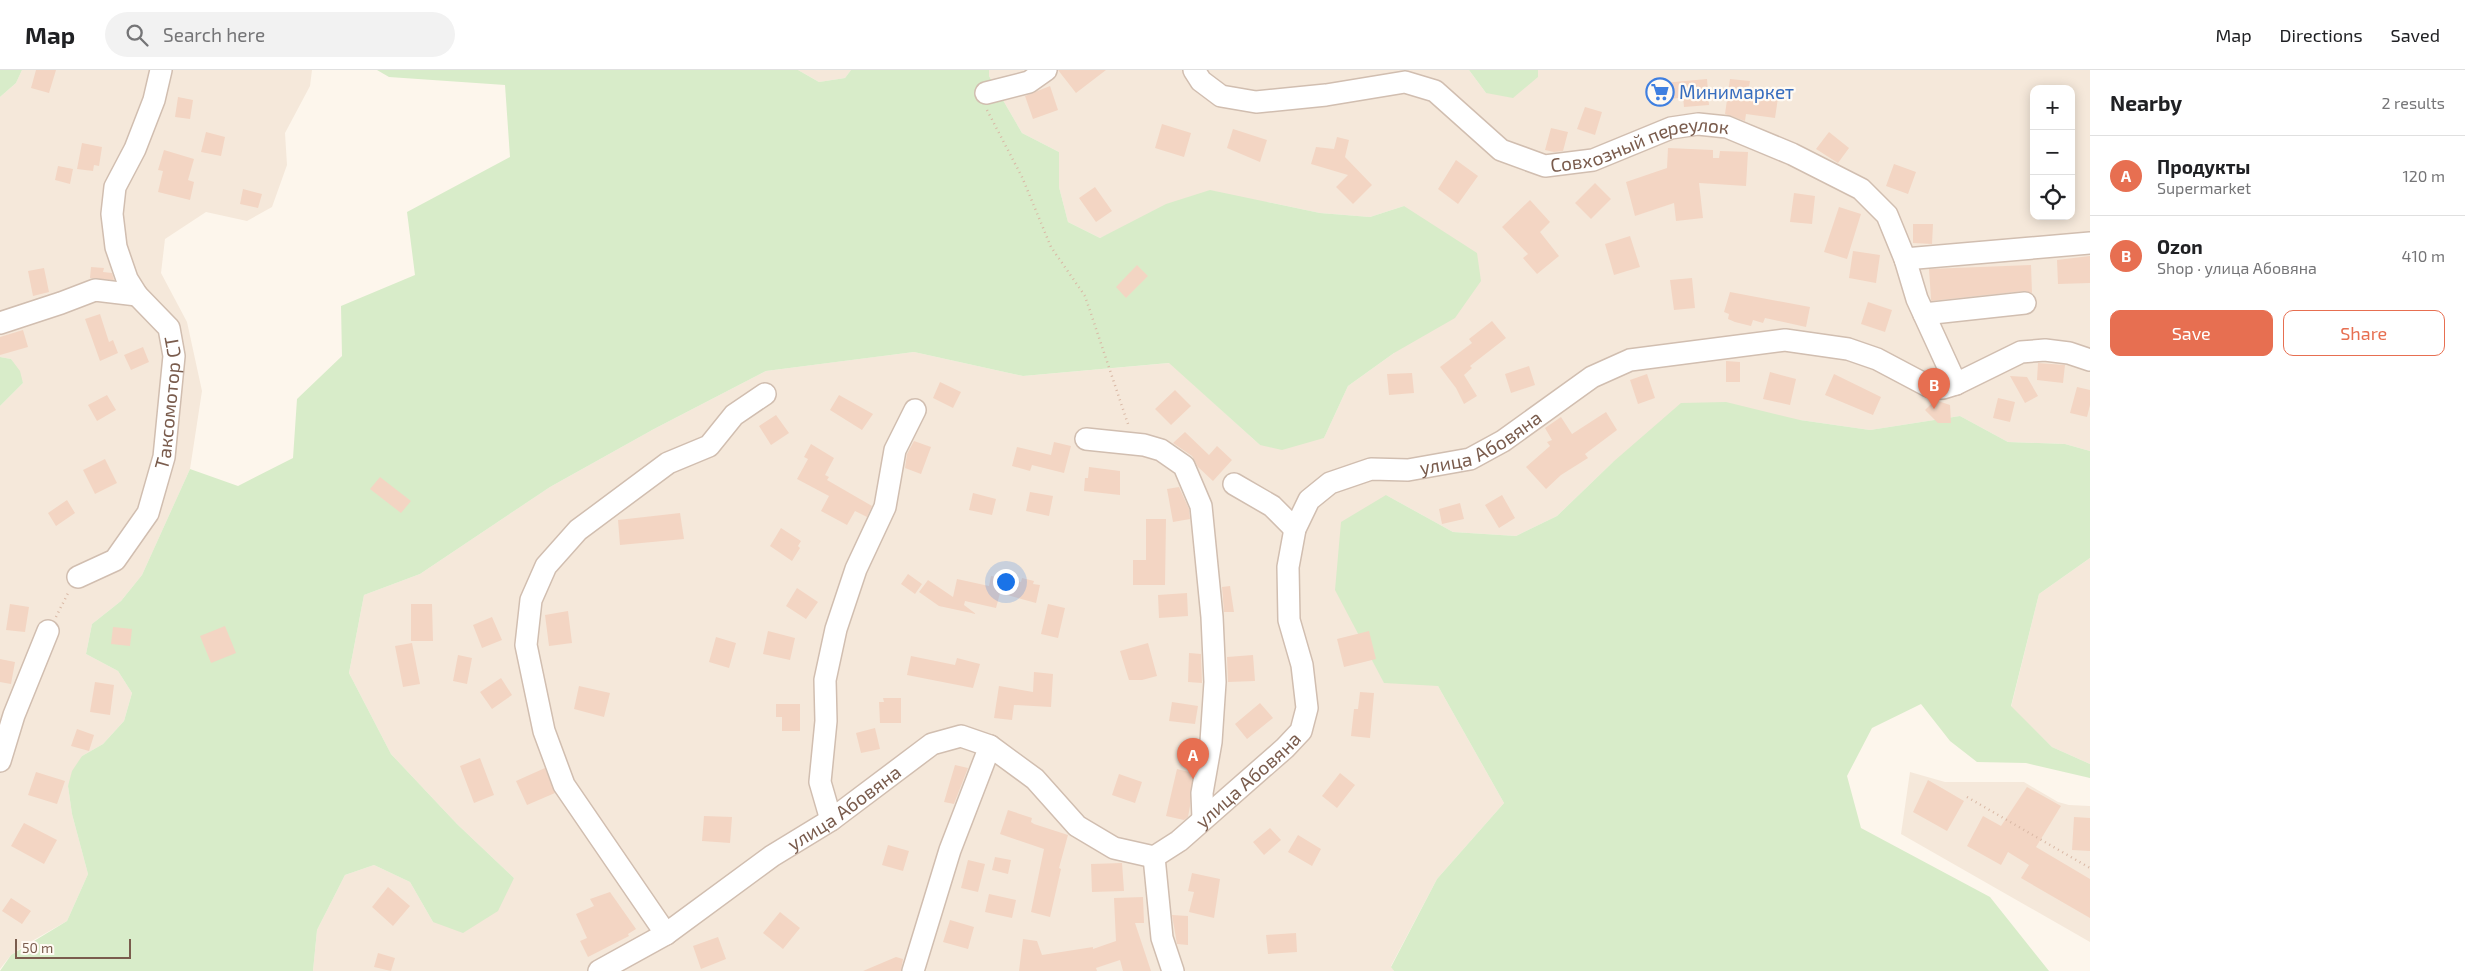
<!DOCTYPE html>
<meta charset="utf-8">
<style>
:root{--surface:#fff;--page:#f2f2f2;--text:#202124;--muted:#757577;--line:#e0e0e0;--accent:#e76f51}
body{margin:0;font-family:"Exo 2",sans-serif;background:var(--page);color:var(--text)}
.controls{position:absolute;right:15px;top:15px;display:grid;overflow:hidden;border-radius:10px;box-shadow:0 2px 12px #0003}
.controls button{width:45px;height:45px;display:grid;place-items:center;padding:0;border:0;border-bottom:1px solid var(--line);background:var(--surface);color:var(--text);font:25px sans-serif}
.scale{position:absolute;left:15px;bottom:12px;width:116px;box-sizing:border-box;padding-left:5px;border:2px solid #7a5c4d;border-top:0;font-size:14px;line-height:18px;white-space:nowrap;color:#7a5c4d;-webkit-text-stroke:4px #fffaf3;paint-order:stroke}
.you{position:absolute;left:1005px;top:511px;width:18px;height:18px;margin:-12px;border:4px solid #fff;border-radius:50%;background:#1a73e8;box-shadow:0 0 0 8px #1a73e833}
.badge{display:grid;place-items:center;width:32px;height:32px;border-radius:50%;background:var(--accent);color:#fff;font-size:16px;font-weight:700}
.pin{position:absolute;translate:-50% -41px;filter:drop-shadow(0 1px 2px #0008)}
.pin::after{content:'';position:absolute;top:26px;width:18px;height:15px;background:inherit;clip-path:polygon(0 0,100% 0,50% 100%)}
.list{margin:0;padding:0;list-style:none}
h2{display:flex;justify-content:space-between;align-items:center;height:65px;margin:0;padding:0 20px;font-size:21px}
h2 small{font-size:16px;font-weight:400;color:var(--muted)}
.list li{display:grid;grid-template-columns:32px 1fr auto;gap:15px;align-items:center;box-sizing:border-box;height:80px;padding:0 20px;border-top:1px solid var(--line)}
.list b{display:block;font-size:19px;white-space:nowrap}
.list p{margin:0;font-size:16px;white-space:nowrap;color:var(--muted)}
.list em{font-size:16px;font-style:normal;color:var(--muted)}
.actions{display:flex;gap:10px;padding:15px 20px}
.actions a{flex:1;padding:11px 0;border:1px solid var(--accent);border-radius:10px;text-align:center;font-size:18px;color:var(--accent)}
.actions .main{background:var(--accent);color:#fff}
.icon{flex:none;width:28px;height:28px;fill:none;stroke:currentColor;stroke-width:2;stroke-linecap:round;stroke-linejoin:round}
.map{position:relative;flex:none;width:2090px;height:901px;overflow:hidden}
header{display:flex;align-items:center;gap:30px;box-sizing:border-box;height:70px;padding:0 25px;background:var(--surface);border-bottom:1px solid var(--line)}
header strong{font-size:24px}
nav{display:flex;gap:28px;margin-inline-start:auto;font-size:18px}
.search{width:350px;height:45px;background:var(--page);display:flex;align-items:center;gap:12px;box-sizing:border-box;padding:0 18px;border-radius:28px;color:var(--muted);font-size:19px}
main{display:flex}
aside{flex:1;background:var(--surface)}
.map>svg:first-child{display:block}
.residential{fill:#f5e8da;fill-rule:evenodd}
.green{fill:#d8ecc9}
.building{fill:#f3d5c3}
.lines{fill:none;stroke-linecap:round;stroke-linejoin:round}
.minor-casing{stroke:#d1beb0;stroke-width:24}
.path{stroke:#d9b8a5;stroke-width:2.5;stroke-dasharray:1 4;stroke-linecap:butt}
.minor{stroke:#fff;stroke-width:21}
.labels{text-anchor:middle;stroke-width:4.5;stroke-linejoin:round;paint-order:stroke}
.shop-label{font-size:19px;fill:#366cbe;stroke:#fffaf3;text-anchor:start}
.street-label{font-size:19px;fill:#7a5c4d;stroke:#fffaf3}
</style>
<header>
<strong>Map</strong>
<div class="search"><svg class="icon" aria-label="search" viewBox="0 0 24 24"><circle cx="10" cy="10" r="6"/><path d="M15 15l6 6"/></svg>Search here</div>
<nav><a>Map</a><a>Directions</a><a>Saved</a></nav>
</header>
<main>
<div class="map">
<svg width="2090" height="901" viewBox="0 0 2090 901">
<rect width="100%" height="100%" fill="#fdf6ec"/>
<!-- residential -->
<path class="residential" d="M22,0H312L310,16L285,63L287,95L272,137L247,151L206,142L165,169L161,203L187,252L202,321L190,399L142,505L121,531L92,554L86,584L118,601L132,623L124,651L103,674L82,686L68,716L72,744L88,804L67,851L25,875L11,885L0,899V336L23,313L11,289L0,287V27L16,13Z
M798,0H851L845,8L819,12Z
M989,0H1469L1486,23L1538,7V0H2090V381L2065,374L2008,372L1960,346L1870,360L1800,350L1613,392L1557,446L1516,466L1453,462L1386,425L1438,616L1504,733L1437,809L1391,896L1394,901H313L317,860L345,805L374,795L410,812L433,852L514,808L457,754L391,684L349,603L364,525L420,504L550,417L654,359L766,301L914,282L1023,306L1170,293L1260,375L1324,368L1348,316L1394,283L1404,136L1370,147L1320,143L1267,132L1129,155L1100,168L1068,152L1059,117V82L1022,63L989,6ZM2034,19H2071V146H2034Z
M2090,488V694L2052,677L2011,637L2039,524Z
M1910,702L1945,712H2024L2058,732L2069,735L2090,736V872L1901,764Z"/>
<!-- green -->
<path class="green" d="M0,0H22L16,13L0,27Z
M377,0H798L819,12L845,8L851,0H989V6L1022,63L1059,82V117L1068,152L1100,168L1166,134L1210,120L1320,143L1370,147L1404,136L1477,183L1481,211L1455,248L1394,283L1348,316L1324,368L1282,380L1260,375L1169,293L1023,306L914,282L766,301L654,359L550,417L420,504L364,525L349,603L391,684L457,754L514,808L498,841L463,863L433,852L410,812L374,795L345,805L317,860L313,901H0L11,885L67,851L88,804L72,744L68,716L72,701L82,686L103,674L124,651L132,623L118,601L86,584L92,554L121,531L142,505L190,399L238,416L293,388L297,329L342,286L341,236L415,205L407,142L510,87L505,15L389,7Z
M1469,0H1538V7L1513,28L1486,23Z
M0,287L11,289L20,301L23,313L0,336Z
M1726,332L1800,350L1870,360L1960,346L2008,372L2065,374L2090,381V488L2039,524L2011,636L2052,677L2090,694V708L2026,693L1977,692L1950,671L1921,634L1872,658L1847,706L1861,758L1990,827L2049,901H1394L1391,897L1437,809L1504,733L1438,616L1384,613L1335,520L1341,452L1386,425L1453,462L1516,466L1557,446L1613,392L1681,333Z"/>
<!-- building -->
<path class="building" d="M36,0H56L49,23L31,18Z
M1058,0H1106L1076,23Z
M1707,9L1709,35L1684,37L1683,27L1655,32L1652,14Z
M1730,9L1750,11L1749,17L1779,21L1775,48L1746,44L1745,51L1725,44Z
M1050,16L1058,40L1033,49L1025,26Z
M178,27L193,30L190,49L175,47Z
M1585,37L1602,42L1595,65L1577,59Z
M1162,54L1191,63L1184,87L1155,78Z
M1551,58L1568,62L1563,81L1554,82L1545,80Z
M1233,59L1267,70L1260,92L1227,78Z
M206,62L225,67L221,86L201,82Z
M1829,62L1849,78L1838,93L1816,79Z
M1337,67L1349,70L1345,87L1372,115L1353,134L1336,117L1348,105L1311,94L1316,77L1334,79Z
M82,73L102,77L99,96L94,95L93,101L77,99Z
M1668,78L1713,80V88H1719L1720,81L1748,82L1746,116L1699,113L1703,148L1676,151L1674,133L1635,146L1626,112L1667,98Z
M164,80L194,89L188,110L194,112L190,130L158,122L163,101L158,100Z
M1456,90L1478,106L1458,134L1438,119Z
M1894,94L1916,102L1908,124L1886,116Z
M58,96L73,99L70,114L55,110Z
M1595,113L1611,129L1591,149L1575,133Z
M1095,117L1112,141L1096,152L1079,128Z
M243,119L262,124L258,138L240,134Z
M1794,123L1815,126L1812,154L1790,152Z
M1530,130L1550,152L1540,162L1559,186L1537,204L1523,188L1528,184L1502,157Z
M1839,137L1861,144L1847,189L1824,182Z
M1913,154H1933L1932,174L1913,173Z
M1630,166L1640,197L1614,205L1605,174Z
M1853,181L1880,185L1876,213L1849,208Z
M2090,186V213L2058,214L2057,190Z
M1137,195L1148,206L1126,228L1116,217Z
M2031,195L2032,223L2024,221L1931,231V229L1929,199Z
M91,197L104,198L103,202L112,203L114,210L90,208Z
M44,198L49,222L33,226L28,201Z
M1692,208L1695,238L1674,240L1670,210Z
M1730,222L1810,237L1806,257L1765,248L1763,253L1753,250L1751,256L1735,252L1728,249L1729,244L1724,242Z
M1868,232L1892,240L1885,262L1861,254Z
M100,244L109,272L113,270L118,283L100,291L85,249Z
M1492,251L1506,268L1470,296L1472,298L1464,305L1477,326L1464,334L1456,318L1440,297L1472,273L1469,269Z
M23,260L28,277L0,285V267Z
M143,277L149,292L131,300L124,285Z
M1726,291L1740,292V312H1726Z
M2038,293L2065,295L2063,313L2037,310Z
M1529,296L1535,315L1511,323L1505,304Z
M1770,302L1796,309L1790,335L1763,329Z
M1412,303L1414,323L1389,325L1387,304Z
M1647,304L1655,328L1638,334L1630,310Z
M1834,304L1881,327L1873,345L1825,325Z
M2010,306L2027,307L2038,326L2025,333Z
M940,312L961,322L953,338L933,328Z
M2077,317L2090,320V335L2087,347L2070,343Z
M1175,320L1191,336L1171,355L1155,339Z
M107,325L116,340L97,351L88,335Z
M839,325L873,344L862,360L830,340Z
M1998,328L2015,332L2010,352L1993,348Z
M1935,330L1950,335L1951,353H1938L1925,340Z
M1606,342L1617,360L1585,384L1588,388L1561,405L1546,419L1526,397L1550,376L1547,372L1552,370L1545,358L1561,347L1572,364Z
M776,345L789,363L771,375L759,356Z
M1185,362L1209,385L1217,376L1232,390L1213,411L1198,397L1192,386L1173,373Z
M914,371L931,377L921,404L905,398L907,384Z
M1054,372L1071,376L1064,403L1032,395L1030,401L1012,396L1017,377L1051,385Z
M811,374L834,388L825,405L829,407L827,410L872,436L867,447L855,441L847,455L821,441L829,426L797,409L808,389L804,387Z
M105,389L117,413L95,424L83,400Z
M1089,397L1120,401V425L1084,421L1085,408H1088Z
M380,407L411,431L401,443L370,419Z
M1179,417L1189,439L1190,449L1173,452L1167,419Z
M1030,422L1053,426L1049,446L1026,441Z
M973,423L996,429L992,445L969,440Z
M1502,425L1515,448L1499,458L1485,435Z
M67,430L75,443L56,456L48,443Z
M1460,433L1464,449L1442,454L1439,439Z
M680,443L684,469L620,475L618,450Z
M1146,449H1166L1165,515H1133V490H1146Z
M781,458L801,471L798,476L800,478L792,491L770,476Z
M908,504L922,514L915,524L901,514Z
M991,506L1021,512L1022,508L1034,511L1033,514L1040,515L1036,533L1000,523L996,538L965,531L964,535L976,544L939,536L919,522L928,510L953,527L957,509L989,516Z
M1230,516L1234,542H1224L1222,517Z
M797,518L818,532L806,549L786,536Z
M1187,523L1188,546L1159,548L1158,525Z
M10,534L29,537L25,562L6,560Z
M411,534H432L433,571H411Z
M1048,534L1065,538L1058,568L1041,564Z
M568,541L572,573L549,576L545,545Z
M492,547L502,570L482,578L473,555Z
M225,556L236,583L211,593L200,566Z
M113,557L132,559L130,576L111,574Z
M768,561L795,568L790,590L763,584Z
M1369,561L1376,589L1344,597L1337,569Z
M716,567L736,573L729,598L709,592Z
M412,573L420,614L403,617L395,576Z
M1148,573L1157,606L1142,610H1129L1120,581Z
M1189,583L1201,584L1202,613L1188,612Z
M458,585L472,588L467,614L453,611Z
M1253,585L1255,611L1228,612L1227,587Z
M911,586L955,595L957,588L980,594L973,618L907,605Z
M0,589L15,592L11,614L0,612Z
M1034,602L1053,604L1051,637L1014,635L1012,650L994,648L999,616L1033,622Z
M501,608L512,625L492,639L480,622Z
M95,612L114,615L110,645L90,642Z
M579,616L610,623L604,647L574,639Z
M1360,622L1374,623L1370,668L1351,666L1354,639H1358Z
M883,628H901V653H880L879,632H884Z
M1172,632L1198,636L1195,654L1169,651Z
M1260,633L1273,648L1247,669L1235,654Z
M776,634H800V661H782V647H776Z
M875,658L880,679L861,683L856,663Z
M77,659L94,665L89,681L71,676Z
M480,688L494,725L474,733L460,696Z
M955,695L968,698L954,734L944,732Z
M545,698L555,723L527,735L516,711Z
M1177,699L1193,703L1190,736L1188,747L1184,750L1166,746Z
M36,702L65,711L57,734L28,725Z
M1340,703L1355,715L1337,738L1322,726Z
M1119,704L1142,712L1135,733L1112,725Z
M1928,710L1964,731L1947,761L1913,742Z
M2027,717L2061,736L2036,777L2090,809V848L2021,808L2029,795L2008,782L2001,795L1967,776L1983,746L2001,756Z
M1008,740L1032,748L1031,752L1034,754L1068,765L1059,798L1061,799L1050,847L1031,842L1044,779L1000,764Z
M704,746L732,747L730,773L702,771Z
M2074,747L2090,748V781L2072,780Z
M24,753L57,770L44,794L11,776Z
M1270,758L1281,770L1264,785L1253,772Z
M1298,765L1321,779L1312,796L1288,782Z
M888,775L909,781L903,801L882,795Z
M995,787L1011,790L1008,804L992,800Z
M968,790L985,794L978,822L961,818Z
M1122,793L1124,821L1092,822L1091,794Z
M1192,803L1220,809L1214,848L1189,842L1194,822L1188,821Z
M388,817L410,836L393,856L372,837Z
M610,822L636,859L628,864L629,866L588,887L580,871L587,868L576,844L594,836L590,829Z
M989,824L1016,830L1012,848L985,842Z
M1143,827L1144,853H1135L1151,901H1123L1120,890L1096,898L1097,901H1019L1023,869L1037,871L1042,885L1093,877V879L1116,871L1114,828Z
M11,828L31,841L22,854L2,841Z
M780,842L800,858L783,879L763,863Z
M1172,845L1188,846V875L1177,874Z
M950,850L974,857L968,879L943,872Z
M1296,863L1297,882L1268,884L1266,865Z
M718,867L726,889L701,899L693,876Z
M378,883L395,888L391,901L374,897Z
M896,887L903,889L901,901H863Z"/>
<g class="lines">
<!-- minor casing -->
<g class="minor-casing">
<g id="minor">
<path id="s1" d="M1194,0L1201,11L1221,26L1256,32L1326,25L1405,12L1435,21L1501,80L1545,96L1593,90L1671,58L1698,54L1727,57L1792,84L1861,119L1887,145L1905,189L1917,229L1956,314"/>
<path d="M986,23L1029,12L1046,0"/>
<path d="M1905,189L2090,173"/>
<path d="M1924,244L2025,233"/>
<path d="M0,253L61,233L95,220L137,225"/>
<path d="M1086,369L1144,375L1161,380L1184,396L1201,436L1212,547L1215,612L1211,672L1202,723L1203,749"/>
<path d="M1234,414L1272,436L1295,459"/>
<path id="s2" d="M78,507L115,490L148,443L164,387L174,286L169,258L137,225L127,209L116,177L112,144L115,117L135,79L154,30L161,0"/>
<path d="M0,691L14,645L48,561"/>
<path d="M831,750L820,712L826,651L825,610L836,559L856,499L885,437L895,380L915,340"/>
<path d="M1154,787L1162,868L1173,901"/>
<path d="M666,864L564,715L544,661L526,575L531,530L546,496L578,460L668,393L709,376L734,345L765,324"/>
<path id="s3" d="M599,901L666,864L772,786L831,750L932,674L961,666L990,676L1035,709L1077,756L1114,778L1154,787L1179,771L1285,678L1301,661L1307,638L1302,595L1289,550L1288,497L1295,459L1309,430L1330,413L1371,399L1408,400L1470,389L1503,371L1592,307L1630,290L1785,270L1848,279L1877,289L1928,316L1943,318L1956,314L2021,282L2045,280L2069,283L2090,290"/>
<path d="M913,901L950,780L990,676"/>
</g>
</g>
<!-- path -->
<path class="path" d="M987,40L1022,107L1051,177L1085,226L1128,354
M56,547L68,523
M1967,727L2090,798"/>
<!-- minor -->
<use href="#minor" class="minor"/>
</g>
<!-- icons -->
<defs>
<g id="supermarket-ring" transform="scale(1.4375)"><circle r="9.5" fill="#fffaf3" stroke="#3f7fe0" stroke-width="1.5"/><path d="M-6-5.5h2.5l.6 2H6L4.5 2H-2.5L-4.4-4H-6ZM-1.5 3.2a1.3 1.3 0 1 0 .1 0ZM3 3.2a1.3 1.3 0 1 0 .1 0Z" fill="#3f7fe0"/></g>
</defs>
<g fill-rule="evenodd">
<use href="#supermarket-ring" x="1660" y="22"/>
</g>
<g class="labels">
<!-- shop labels -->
<g class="shop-label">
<text x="1679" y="29">Минимаркет</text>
</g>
<!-- street labels -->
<g class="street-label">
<text dy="7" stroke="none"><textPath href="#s1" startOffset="489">Совхозный переулок</textPath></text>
<text dy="7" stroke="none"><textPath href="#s2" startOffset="211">Таксомотор СТ</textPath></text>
<text dy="7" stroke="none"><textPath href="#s3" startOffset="1285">улица Абовяна</textPath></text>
<text dy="7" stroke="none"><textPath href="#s3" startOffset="789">улица Абовяна</textPath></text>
<text dy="7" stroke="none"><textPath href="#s3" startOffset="295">улица Абовяна</textPath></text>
</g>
</g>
</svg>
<div class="controls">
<button>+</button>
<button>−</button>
<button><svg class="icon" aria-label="locate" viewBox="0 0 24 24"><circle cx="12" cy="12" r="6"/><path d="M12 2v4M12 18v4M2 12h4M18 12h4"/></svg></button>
</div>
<div class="scale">50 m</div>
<div class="you"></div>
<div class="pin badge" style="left:1193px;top:709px">A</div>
<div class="pin badge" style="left:1934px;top:339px">B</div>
</div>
<aside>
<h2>Nearby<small>2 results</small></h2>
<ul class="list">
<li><span class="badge">A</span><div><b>Продукты</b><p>Supermarket</p></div><em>120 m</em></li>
<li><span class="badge">B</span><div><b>Ozon</b><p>Shop · улица Абовяна</p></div><em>410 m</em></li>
</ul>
<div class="actions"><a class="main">Save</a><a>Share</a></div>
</aside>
</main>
